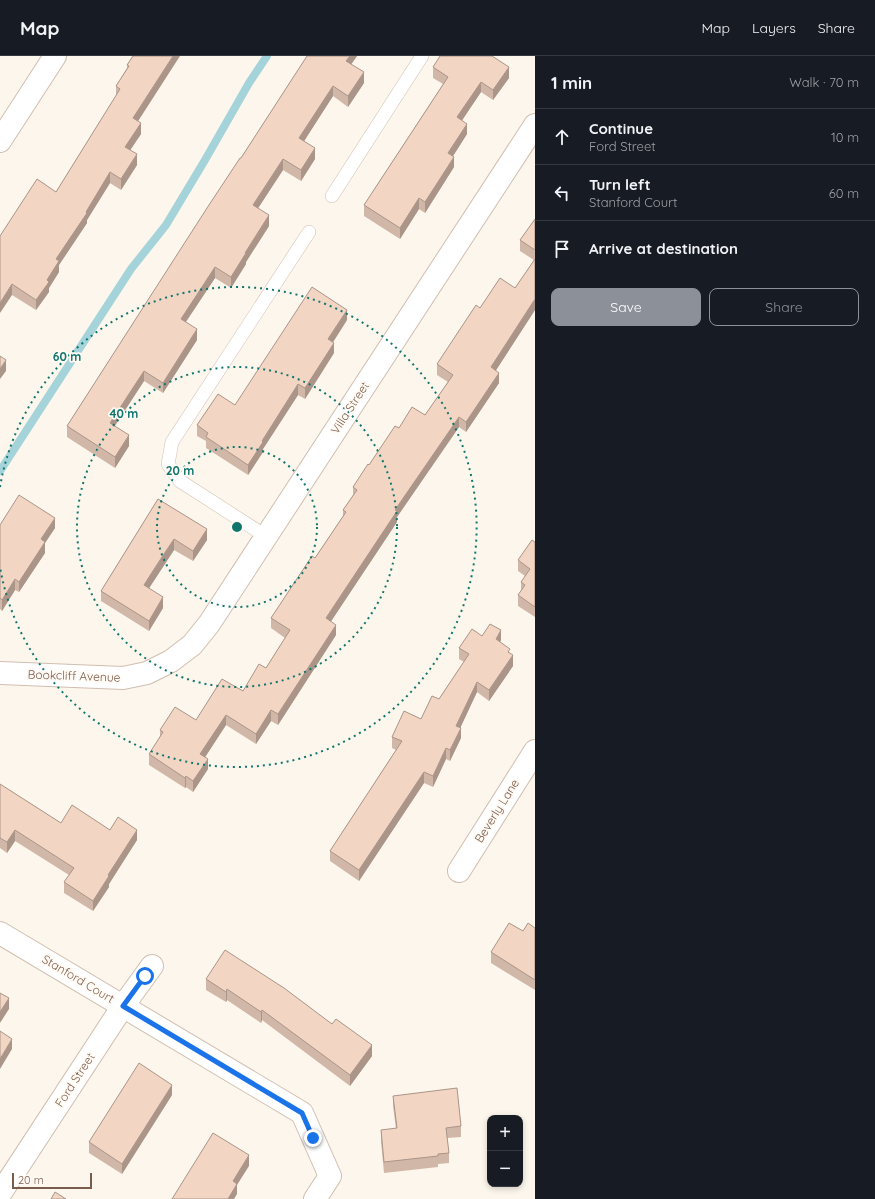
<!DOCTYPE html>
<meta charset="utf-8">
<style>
:root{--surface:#171b24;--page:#20242c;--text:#f1f3f6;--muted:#9ea1a6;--line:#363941;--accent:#8c9099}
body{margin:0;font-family:Quicksand,sans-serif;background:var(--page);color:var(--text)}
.controls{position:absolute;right:12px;bottom:12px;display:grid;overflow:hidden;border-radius:8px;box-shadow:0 2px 6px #0003}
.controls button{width:36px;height:36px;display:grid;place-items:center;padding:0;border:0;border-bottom:1px solid var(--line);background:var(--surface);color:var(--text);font:20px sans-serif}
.scale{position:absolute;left:12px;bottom:10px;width:80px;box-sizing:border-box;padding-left:4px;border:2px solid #7a5c4d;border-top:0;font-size:11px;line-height:14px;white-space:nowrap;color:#7a5c4d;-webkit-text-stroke:3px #fffaf3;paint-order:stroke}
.stop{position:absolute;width:12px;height:12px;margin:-9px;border:3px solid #1a73e8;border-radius:50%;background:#fff}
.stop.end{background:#1a73e8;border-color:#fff;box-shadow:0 1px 4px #0008}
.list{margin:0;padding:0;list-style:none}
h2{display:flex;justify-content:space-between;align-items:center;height:52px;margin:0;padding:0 16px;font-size:17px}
h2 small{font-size:13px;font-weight:400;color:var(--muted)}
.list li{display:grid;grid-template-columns:26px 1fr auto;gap:12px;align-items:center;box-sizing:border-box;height:56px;padding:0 16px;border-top:1px solid var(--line)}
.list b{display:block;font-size:15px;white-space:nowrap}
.list p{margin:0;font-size:13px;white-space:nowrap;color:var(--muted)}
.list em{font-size:13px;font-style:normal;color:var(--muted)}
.actions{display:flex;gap:8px;padding:12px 16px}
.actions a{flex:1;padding:9px 0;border:1px solid var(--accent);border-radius:8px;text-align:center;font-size:14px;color:var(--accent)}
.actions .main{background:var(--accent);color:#fff}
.icon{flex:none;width:22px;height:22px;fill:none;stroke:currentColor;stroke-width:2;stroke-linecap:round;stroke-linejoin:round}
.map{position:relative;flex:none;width:535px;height:1143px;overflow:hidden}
header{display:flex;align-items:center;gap:24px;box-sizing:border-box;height:56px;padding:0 20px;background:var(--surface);border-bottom:1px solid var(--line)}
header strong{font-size:19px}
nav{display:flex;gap:22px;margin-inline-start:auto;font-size:14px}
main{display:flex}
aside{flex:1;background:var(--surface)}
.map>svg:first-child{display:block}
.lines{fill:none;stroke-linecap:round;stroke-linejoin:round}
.stream{stroke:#a5d3da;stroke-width:8}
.lane-casing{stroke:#d1beb0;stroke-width:14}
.street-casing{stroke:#d1beb0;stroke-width:24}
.lane{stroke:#fff;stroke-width:13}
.street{stroke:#fff;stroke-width:22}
.wall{fill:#d1b7a8}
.shaded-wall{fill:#aa9588}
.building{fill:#f3d5c3;stroke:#aa9588}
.route{stroke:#1a73e8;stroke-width:5}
.ring{fill:none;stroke:#0f766e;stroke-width:2;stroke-dasharray:2 4}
.labels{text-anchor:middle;stroke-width:3.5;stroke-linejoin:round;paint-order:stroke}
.street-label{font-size:12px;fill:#7a5c4d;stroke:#fffaf3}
.centre{fill:#0f766e;stroke:#fffaf3;stroke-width:2}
.ring-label{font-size:12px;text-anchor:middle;font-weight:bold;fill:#0f766e;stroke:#fffaf3;stroke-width:3.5;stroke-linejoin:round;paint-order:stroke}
</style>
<header>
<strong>Map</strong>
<nav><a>Map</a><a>Layers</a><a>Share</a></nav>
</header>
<main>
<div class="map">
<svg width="535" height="1143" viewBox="0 0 535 1143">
<rect width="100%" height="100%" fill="#fdf6ec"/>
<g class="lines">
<!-- stream -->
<path class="stream" d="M0,415L131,213L166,169L205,104L249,27L267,0"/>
<!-- lane casing -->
<g class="lane-casing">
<path id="lane" d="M332,140L422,0
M267,481L180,425L168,408L172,386L309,176"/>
</g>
<!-- street casing -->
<g class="street-casing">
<path id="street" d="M0,85L55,0
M0,617L123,622L147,617L171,605L192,589L209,568L535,69
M459,815L535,695
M0,877L302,1057L330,1120L315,1143
M0,1138L123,950L152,910"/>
</g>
<!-- lane -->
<use href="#lane" class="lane"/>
<!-- street -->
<use href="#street" class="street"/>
</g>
<!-- wall -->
<path class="wall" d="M133,0L138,65L141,78L130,94L137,109L121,134L110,127L87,164V167L59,209V216L49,232V236L36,254L12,239L0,180L56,136L116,40V30L127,12V9Z
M307,0H357L351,8L364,27L348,51L333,40L304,85L315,103L301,125L283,114L258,152L269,170L246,206V208L231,232L215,222L186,266L197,284L163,337L144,325L115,370L129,390L115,412L67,381V370Z
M433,11L509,22L493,44L481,36L462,64L467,78L453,100L454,111L425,157L419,153L400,183L364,160V149L443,28L433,22Z
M535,163V254L496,314L499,327L466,376L459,371L397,461V466L331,565L336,579L278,669L271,665L256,688L226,669L205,701L208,713L193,736L186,731L185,732L149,709V698L160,681V674L196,664L243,635L266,612L285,582L271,572V562L315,502L343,460V454L353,439V431L369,409L399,372L425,359L448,326L437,319V308L480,252L515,232L534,204L520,195V184Z
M347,264L333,286L334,297L305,343L298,339L263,393V396L248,419L206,392V385L197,380V369L235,349Z
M158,443L207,484L193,505L174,494L149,532L163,552L149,575L101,545V535Z
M0,469L55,472L45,487V497L19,536L15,534L2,555L0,553Z
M535,486V561L518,550V539L521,535V526L525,520L518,515V504Z
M482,580L501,584L500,586L510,597L513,610L489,645L477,636L460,672L461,682L450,705L446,703L433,731L424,727L359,825L330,805V795L396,694L392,692V681L421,663L439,643L464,606L459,603V592Z
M0,728L61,767L110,774L137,784L109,828V831L93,855L64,837V826L69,819L15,785L7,797L0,792Z
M535,872V934L491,907V896L523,875Z
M206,923L372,1000L350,1030L262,964L261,967L227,944L226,946L206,934Z
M172,1039L122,1118L89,1097V1086Z
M393,1040L461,1070V1081L447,1082L449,1097V1107L438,1108V1111L384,1117L381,1085V1074L396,1073L393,1050Z"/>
<!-- shaded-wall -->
<path class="shaded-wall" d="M173,0H180L133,73V62Z
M350,0H357L346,16V5Z
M509,11V22L493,44V34Z
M364,16V27L348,51V40Z
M481,26V36L457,72V61Z
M333,30V40L299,93V82Z
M141,67V78L125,102V91Z
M467,68V78L448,108V97Z
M315,92V103L301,125V114Z
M137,98V109L121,134V123Z
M454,101V111L425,157V146Z
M283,103V114L253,160V149Z
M110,116V127L87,164V167L59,209V216L49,232V236L36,254V244L47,224L56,203Z
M419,142V153L400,183V172Z
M269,159V170L246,206V208L231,232V221L245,197Z
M215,211V222L181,273V263Z
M12,228V239L0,257V247Z
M535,243V254L491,322V311Z
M347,254V264L328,294V283Z
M197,273V284L163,337V327Z
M334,287V297L305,343V332Z
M6,304V315L0,323V313Z
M144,315V325L110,377V367Z
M499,317V327L466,376V366Z
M298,328V339L263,393V396L248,419V409L262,385Z
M459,361V371L397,461V466L326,573V562L395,454Z
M129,379V390L115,412V401Z
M55,462V472L45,487V497L19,536V526L41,483Z
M207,473V484L193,505V495Z
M174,483V494L144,540V529Z
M15,523V534L2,555V544Z
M163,541V552L149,575V565Z
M336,569V579L278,669V658Z
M501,574V584L496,594V583Z
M513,599V610L489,645V634Z
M477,626V636L456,681V670Z
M271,654V665L256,688V678Z
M226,659V669L200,709V698Z
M461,672V682L450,705V694Z
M446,692V703L433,731V720Z
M208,703V713L193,736V725Z
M424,716V727L359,825V814Z
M186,720V731L185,732V722Z
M15,774V785L7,797V786Z
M137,774V784L109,828V831L93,855V845L108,819Z
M227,933V944L226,946V936Z
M9,942V953L0,967V956Z
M262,954V964L261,967V956Z
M12,983V993L0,1013V1003Z
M372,989V1000L350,1030V1019Z
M172,1029V1039L122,1118V1108Z
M249,1099V1110L237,1129V1138L234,1143H228L233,1125Z"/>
<!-- building -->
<path class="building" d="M133,0H173L133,62L141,67L125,91L137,98L121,123L110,116L86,156L87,157L56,203L59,205L47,224L49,226L36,244L12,228L0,247V180L37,123L56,136L120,33L116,30L129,10L127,9Z
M307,0H350L346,5L364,16L348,40L333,30L299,82L315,92L301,114L283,103L253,149L269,159L245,197H246L231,221L215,211L181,263L197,273L163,327L144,315L110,367L129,379L115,401L67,370L207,152L240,102H241Z
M440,0H492L509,11L493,34L481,26L457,61L467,68L448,97L454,101L425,146L419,142L400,172L364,149L448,21L433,11Z
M535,163V194L520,184Z
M535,203V243L491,311L499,317L466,366L459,361L395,454L397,455L326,562L336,569L278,658L271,654L256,678L226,659L200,698L208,703L193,725L186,720L185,722L149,698L163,676L160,674L175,651L196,664L222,623L243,635L259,608L266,612L290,574L271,562L312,500L315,502L346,456L343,454L357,434L353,431L368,408L369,409L395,370L399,372L412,351L425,359L453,319L437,308L476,249L480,252L500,222L515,232Z
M312,231L347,254L328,283L334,287L305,332L298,328L262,385L263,386L248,409L206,381L208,377L197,369L218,338L235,349Z
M0,300L6,304L0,313Z
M19,439L55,462L41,483L45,486L19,526L15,523L2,544L0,542V469Z
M158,443L207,473L193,495L174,483L158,507L144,529L163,541L149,565L101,535Z
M532,484L535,486V551L518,539L525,529L521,526L530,513L518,504Z
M490,568L501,574L496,583L510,593L508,596L513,599L489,634L477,626L456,670L461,672L450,694L446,692L433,720L424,716L359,814L330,795L402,685L392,681L404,655L421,663L432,640L439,643L469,598L459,592L472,573L482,580Z
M0,728L61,767L72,749L110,774L118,761L137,774L108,819L109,820L93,845L64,826L74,812L15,774L7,786L0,782Z
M509,867L523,875L528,867L535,872V924L491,896Z
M225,894L284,932L332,968L336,963L372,989L350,1019L262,954L261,956L227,933L226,936L206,923Z
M0,937L9,942L0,956Z
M0,975L12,983L0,1003Z
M139,1007L172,1029L122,1108L89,1086Z
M457,1032L461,1070L446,1072L449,1097L438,1098V1100L384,1106L381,1074L397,1072L393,1040Z
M213,1077L249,1099L233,1125L237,1128L228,1143H172Z
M55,1136L66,1143H51Z"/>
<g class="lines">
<!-- route -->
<path class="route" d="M145,920L123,950L302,1057L313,1082"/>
</g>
<!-- distance rings -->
<g class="ring">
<circle cx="237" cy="471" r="80"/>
<circle cx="237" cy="471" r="160"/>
<path d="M0 431A240 240 0 1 1 0 511"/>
</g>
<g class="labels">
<!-- street labels -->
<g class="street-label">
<text transform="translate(350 352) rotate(-57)" y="4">Villa Street</text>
<text transform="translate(74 620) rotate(2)" y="4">Bookcliff Avenue</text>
<text transform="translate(497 755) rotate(-58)" y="4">Beverly Lane</text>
<text transform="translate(78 923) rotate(31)" y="4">Stanford Court</text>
<text transform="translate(75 1024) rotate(-57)" y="4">Ford Street</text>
</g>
</g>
<circle cx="237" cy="471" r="6" class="centre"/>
<g class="ring-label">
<text x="67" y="305">60 m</text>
<text x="124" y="362">40 m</text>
<text x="180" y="419">20 m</text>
</g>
</svg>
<div class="controls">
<button>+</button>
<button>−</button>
</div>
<div class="scale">20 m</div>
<div class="stop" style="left:145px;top:920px"></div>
<div class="stop end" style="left:313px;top:1082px"></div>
</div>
<aside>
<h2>1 min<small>Walk · 70 m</small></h2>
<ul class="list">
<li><svg class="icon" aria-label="ahead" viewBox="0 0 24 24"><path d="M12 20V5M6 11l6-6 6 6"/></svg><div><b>Continue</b><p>Ford Street</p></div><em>10 m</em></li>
<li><svg class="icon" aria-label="left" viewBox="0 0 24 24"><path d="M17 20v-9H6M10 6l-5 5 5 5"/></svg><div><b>Turn left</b><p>Stanford Court</p></div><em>60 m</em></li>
<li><svg class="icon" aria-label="arrive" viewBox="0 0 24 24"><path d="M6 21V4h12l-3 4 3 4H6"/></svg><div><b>Arrive at destination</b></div></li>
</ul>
<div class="actions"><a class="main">Save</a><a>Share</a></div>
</aside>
</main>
